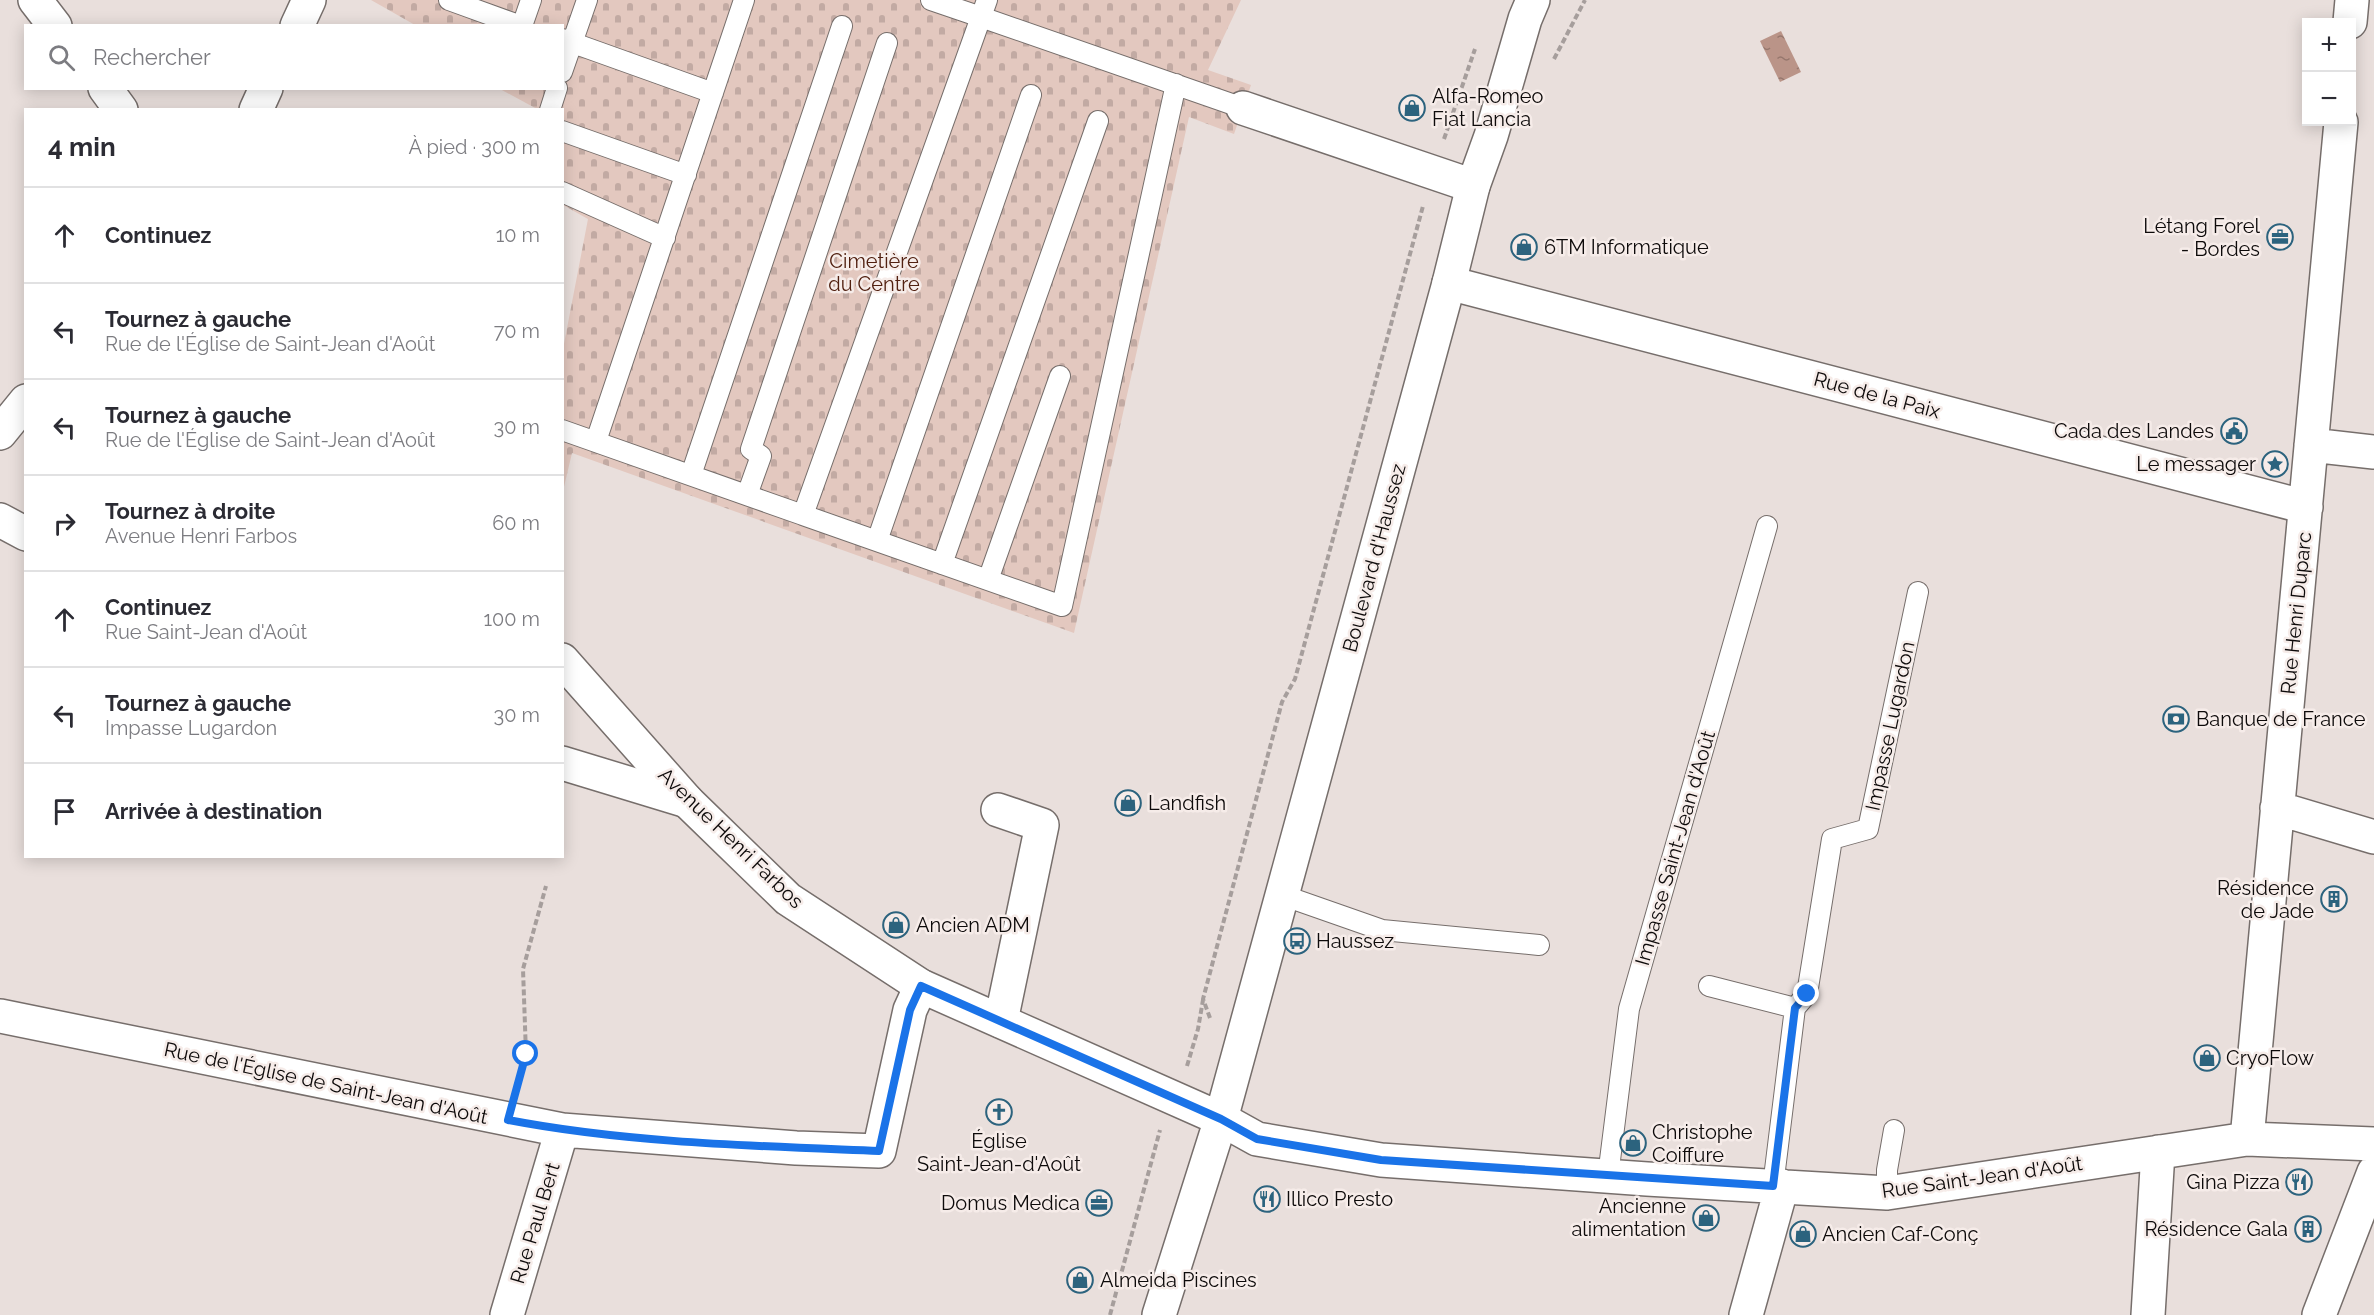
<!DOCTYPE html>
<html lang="fr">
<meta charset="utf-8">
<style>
:root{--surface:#fff;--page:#f2f2f3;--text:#2b2b33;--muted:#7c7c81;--line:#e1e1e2}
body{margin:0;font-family:Raleway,sans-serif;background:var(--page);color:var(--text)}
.controls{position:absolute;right:18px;top:18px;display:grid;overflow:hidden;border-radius:0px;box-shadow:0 3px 15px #0003}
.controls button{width:54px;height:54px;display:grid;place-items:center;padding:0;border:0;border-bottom:2px solid var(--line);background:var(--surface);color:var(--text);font:30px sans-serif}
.stop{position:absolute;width:18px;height:18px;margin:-14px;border:4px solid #1a73e8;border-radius:50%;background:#fff}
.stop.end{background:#1a73e8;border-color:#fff;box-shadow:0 2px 6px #0008}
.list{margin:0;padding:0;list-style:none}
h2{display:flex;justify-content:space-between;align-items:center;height:78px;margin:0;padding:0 24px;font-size:26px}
h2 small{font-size:20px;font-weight:400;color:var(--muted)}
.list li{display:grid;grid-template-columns:39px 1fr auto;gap:18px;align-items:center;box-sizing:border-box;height:96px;padding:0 24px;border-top:2px solid var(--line)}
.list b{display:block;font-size:22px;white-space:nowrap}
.list p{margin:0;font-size:20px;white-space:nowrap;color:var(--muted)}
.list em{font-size:20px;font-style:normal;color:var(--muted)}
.icon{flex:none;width:33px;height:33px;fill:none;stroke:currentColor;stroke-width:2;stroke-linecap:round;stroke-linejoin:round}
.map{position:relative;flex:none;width:2374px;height:1315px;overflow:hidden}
.search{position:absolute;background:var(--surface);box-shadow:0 3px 15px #0003;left:24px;top:24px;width:540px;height:66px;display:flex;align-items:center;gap:15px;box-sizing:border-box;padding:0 21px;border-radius:0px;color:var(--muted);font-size:22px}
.panel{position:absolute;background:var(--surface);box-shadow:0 3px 15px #0003;left:24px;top:108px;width:540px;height:750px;border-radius:0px}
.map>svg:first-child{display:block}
.cemetery{fill:url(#cemetery-stones)}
.water{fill:url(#water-ripples)}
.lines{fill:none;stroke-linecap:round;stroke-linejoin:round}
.lane-casing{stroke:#766e6b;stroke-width:22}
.street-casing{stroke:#766e6b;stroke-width:36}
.secondary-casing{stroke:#766e6b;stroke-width:36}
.path{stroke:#a69e9c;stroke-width:4;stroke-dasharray:6 3;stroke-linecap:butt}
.lane{stroke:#fff;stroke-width:20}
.street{stroke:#fff;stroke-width:33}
.secondary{stroke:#fff;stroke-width:33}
.route{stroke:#1a73e8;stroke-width:8}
.labels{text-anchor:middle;stroke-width:5;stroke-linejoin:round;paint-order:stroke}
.poi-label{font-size:20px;fill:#0d0a0a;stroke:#f6ece9;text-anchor:start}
.park-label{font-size:20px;fill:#512010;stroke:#f6ece9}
.street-label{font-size:20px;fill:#0d0a0a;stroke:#f6ece9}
</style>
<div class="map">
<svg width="2374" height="1315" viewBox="0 0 2374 1315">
<defs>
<pattern id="cemetery-stones" width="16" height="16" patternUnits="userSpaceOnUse" patternTransform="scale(1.5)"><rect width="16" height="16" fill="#e3c8bf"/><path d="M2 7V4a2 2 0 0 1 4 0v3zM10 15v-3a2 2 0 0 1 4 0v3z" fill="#c2aaa3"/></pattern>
<pattern id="water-ripples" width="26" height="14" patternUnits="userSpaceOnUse" patternTransform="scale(1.5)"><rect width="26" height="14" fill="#ba9488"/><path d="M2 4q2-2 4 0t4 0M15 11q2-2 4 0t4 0" fill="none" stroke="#96776d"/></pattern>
</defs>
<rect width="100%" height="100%" fill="#e9dfdc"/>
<!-- cemetery -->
<path class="cemetery" d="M371,0H1241L1208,70L1251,85L1234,134L1189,117L1074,633L572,453L563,491V349L588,219L563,205L562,110L537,109L500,89L562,88V26L415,25Z"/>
<!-- water -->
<path class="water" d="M1781,31L1801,72L1780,82L1760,41Z"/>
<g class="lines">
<!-- lane casing -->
<g class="lane-casing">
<path id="lane" d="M449,0L521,26
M987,0L981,17L1243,108
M522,26L531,0
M562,39L713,93
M562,72L587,0
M550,110L557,88
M562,131L686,175
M562,192L665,238
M562,430L803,515L981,17L931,0
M596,441L744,0
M691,475L842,26
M747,495L761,456L751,449L887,43
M803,515L1062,606L1176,84
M877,541L1031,95
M942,564L1098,121
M988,580L1060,376
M1282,895L1382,930L1539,945
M1709,986L1795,1008L1773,1186
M1795,1008L1807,994L1832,839L1868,829L1918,592
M1608,1176L1629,1009L1767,526
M1887,1193V1170L1894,1130"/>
</g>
<!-- street casing -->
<g class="street-casing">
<path id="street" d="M2350,22L2352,0
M297,26L309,0
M1243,108L1473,186
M256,110L266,88
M1449,283L2306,507
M0,433L26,401
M2311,445L2374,452
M0,520L26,534
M562,763L687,801
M2277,808L2374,837
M998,810L1042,825L1001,1021
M0,1016L562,1130L796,1148L879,1151L910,1010L921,986
M1221,1119L1257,1139L1381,1160L1647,1179L1887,1193L2247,1139L2374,1144
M2247,1139L2341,122
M507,1315L562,1130
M1746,1315L1782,1186
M2148,1315L2158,1152
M2319,1315L2374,1172"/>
</g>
<!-- secondary casing -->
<g class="secondary-casing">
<path id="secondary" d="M35,0L55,26
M105,88L121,110
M562,660L687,801L788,899L921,986L1221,1119
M1159,1315L1221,1119L1449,283L1473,186L1491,136L1525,19L1533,0"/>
</g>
<!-- path -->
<path class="path" d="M1554,59L1585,0
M1444,139L1475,49
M1210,1018L1203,999L1282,702L1295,679L1423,206
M1187,1066L1198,1029L1203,1000
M517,1084L526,1054L523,969L546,886
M1110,1315L1160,1130"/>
<!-- lane -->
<use href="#lane" class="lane"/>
<!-- street -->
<use href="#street" class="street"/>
<!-- secondary -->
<use href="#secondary" class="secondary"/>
</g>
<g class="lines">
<!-- route -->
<path class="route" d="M526,1054L508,1120C627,1143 757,1146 879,1151L910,1010L921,986L1221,1119L1257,1139L1381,1160L1773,1186L1795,1008L1807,994"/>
</g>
<!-- icons -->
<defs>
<g id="shop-ring" transform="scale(1.35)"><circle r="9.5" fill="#f6ece9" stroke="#2c637e" stroke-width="1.5"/><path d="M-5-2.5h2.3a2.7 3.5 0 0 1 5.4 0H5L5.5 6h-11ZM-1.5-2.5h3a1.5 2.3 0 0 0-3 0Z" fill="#2c637e"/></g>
<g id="office-ring" transform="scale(1.35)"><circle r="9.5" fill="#f6ece9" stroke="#2c637e" stroke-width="1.5"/><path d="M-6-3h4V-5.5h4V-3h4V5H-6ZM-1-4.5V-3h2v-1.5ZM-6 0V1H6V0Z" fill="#2c637e"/></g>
<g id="civic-ring" transform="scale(1.35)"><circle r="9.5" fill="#f6ece9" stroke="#2c637e" stroke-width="1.5"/><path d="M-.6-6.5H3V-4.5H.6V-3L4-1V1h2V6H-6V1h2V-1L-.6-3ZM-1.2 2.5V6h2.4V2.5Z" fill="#2c637e"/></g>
<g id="sight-ring" transform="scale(1.35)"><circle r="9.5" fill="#f6ece9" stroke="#2c637e" stroke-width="1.5"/><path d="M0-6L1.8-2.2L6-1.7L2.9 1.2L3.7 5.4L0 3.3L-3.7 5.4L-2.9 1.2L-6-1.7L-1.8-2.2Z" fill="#2c637e"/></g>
<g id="bank-ring" transform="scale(1.35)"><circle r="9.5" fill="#f6ece9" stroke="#2c637e" stroke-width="1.5"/><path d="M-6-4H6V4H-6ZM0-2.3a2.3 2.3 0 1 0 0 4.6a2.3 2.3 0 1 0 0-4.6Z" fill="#2c637e"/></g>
<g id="building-ring" transform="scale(1.35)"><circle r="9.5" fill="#f6ece9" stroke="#2c637e" stroke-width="1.5"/><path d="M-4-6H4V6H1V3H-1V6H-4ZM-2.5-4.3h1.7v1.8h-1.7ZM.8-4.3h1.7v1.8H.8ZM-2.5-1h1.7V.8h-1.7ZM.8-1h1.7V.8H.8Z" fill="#2c637e"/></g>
<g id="bus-ring" transform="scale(1.35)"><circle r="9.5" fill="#f6ece9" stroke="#2c637e" stroke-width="1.5"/><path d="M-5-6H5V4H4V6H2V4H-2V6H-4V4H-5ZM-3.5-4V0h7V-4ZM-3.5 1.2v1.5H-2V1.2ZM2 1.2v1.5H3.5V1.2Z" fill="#2c637e"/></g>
<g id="church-ring" transform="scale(1.35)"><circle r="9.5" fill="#f6ece9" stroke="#2c637e" stroke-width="1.5"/><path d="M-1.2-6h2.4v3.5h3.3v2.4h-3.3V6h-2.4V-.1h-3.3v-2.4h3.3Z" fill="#2c637e"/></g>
<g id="restaurant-ring" transform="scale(1.35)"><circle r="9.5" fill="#f6ece9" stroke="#2c637e" stroke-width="1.5"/><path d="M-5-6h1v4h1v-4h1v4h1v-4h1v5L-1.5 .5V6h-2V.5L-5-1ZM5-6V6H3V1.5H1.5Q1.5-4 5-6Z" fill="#2c637e"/></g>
</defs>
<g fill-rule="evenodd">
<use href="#shop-ring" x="1412" y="108"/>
<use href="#office-ring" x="2280" y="237"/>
<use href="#shop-ring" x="1524" y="247"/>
<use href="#civic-ring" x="2234" y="431"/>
<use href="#sight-ring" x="2275" y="464"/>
<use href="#bank-ring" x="2176" y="719"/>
<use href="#shop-ring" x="1128" y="803"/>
<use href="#building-ring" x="2334" y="899"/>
<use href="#shop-ring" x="896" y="925"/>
<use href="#bus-ring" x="1297" y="941"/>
<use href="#shop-ring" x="2207" y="1058"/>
<use href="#church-ring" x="999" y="1112"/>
<use href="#shop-ring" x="1633" y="1143"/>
<use href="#restaurant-ring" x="2299" y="1182"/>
<use href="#restaurant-ring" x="1267" y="1199"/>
<use href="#office-ring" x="1099" y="1203"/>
<use href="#shop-ring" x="1706" y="1218"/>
<use href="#building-ring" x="2308" y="1229"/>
<use href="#shop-ring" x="1803" y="1234"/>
<use href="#shop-ring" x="1080" y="1280"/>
</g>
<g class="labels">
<!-- poi labels -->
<g class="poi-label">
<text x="1432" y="103">Alfa-Romeo<tspan x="1432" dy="23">Fiat Lancia</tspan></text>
<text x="2260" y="233" text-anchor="end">Létang Forel<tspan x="2260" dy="23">- Bordes</tspan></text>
<text x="1544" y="254">6TM Informatique</text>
<text x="2214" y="438" text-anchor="end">Cada des Landes</text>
<text x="2256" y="471" text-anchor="end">Le messager</text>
<text x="2196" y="726">Banque de France</text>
<text x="1148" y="810">Landfish</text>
<text x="2314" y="895" text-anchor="end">Résidence<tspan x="2314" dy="23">de Jade</tspan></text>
<text x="916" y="932">Ancien ADM</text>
<text x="1316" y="948">Haussez</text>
<text x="2226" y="1065">CryoFlow</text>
<text x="1652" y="1139">Christophe<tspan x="1652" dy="23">Coiffure</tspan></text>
<text x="999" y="1148" text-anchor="middle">Église<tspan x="999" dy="23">Saint-Jean-d'Août</tspan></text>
<text x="2280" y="1189" text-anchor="end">Gina Pizza</text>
<text x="1286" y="1206">Illico Presto</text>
<text x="1080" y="1210" text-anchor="end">Domus Medica</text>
<text x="1686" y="1213" text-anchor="end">Ancienne<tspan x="1686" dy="23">alimentation</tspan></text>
<text x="2288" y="1236" text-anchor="end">Résidence Gala</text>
<text x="1822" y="1241">Ancien Caf-Conç</text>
<text x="1100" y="1287">Almeida Piscines</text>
</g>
<!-- park labels -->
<g class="park-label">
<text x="874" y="268">Cimetière<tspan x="874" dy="23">du Centre</tspan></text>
</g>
<!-- street labels -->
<g class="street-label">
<text transform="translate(1877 395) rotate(15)" y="7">Rue de la Paix</text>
<text transform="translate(1374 558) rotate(-75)" y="7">Boulevard d'Haussez</text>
<text transform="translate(2296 613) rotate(-84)" y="7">Rue Henri Duparc</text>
<text transform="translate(1890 726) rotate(-78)" y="7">Impasse Lugardon</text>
<text transform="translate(731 838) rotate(44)" y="7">Avenue Henri Farbos</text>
<text transform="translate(1675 848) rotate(-74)" y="7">Impasse Saint-Jean d'Août</text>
<text transform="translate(326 1083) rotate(12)" y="7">Rue de l'Église de Saint-Jean d'Août</text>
<text transform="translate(1982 1177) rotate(-8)" y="7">Rue Saint-Jean d'Août</text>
<text transform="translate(535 1223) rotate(-73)" y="7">Rue Paul Bert</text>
</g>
</g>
</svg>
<div class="controls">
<button>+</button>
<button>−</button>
</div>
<div class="stop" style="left:526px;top:1054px"></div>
<div class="stop end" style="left:1807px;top:994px"></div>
<div class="search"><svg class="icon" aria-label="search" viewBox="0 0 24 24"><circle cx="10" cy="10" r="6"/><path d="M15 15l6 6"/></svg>Rechercher</div>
<section class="panel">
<h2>4 min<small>À pied · 300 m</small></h2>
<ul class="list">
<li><svg class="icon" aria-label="ahead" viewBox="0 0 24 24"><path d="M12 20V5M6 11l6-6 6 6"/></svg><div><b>Continuez</b></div><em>10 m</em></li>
<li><svg class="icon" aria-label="left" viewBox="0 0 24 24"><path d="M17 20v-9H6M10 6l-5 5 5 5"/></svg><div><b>Tournez à gauche</b><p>Rue de l'Église de Saint-Jean d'Août</p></div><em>70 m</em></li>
<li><svg class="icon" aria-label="left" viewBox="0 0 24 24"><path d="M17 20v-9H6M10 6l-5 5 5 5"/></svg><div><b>Tournez à gauche</b><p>Rue de l'Église de Saint-Jean d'Août</p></div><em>30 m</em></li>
<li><svg class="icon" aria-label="right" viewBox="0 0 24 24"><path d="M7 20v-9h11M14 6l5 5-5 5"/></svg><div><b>Tournez à droite</b><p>Avenue Henri Farbos</p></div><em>60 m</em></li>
<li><svg class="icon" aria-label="ahead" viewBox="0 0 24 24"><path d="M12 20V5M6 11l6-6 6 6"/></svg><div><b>Continuez</b><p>Rue Saint-Jean d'Août</p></div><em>100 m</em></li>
<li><svg class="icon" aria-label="left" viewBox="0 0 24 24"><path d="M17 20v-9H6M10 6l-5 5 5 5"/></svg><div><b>Tournez à gauche</b><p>Impasse Lugardon</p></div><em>30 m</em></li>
<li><svg class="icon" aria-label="arrive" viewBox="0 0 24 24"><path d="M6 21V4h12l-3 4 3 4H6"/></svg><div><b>Arrivée à destination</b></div></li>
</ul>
</section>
</div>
